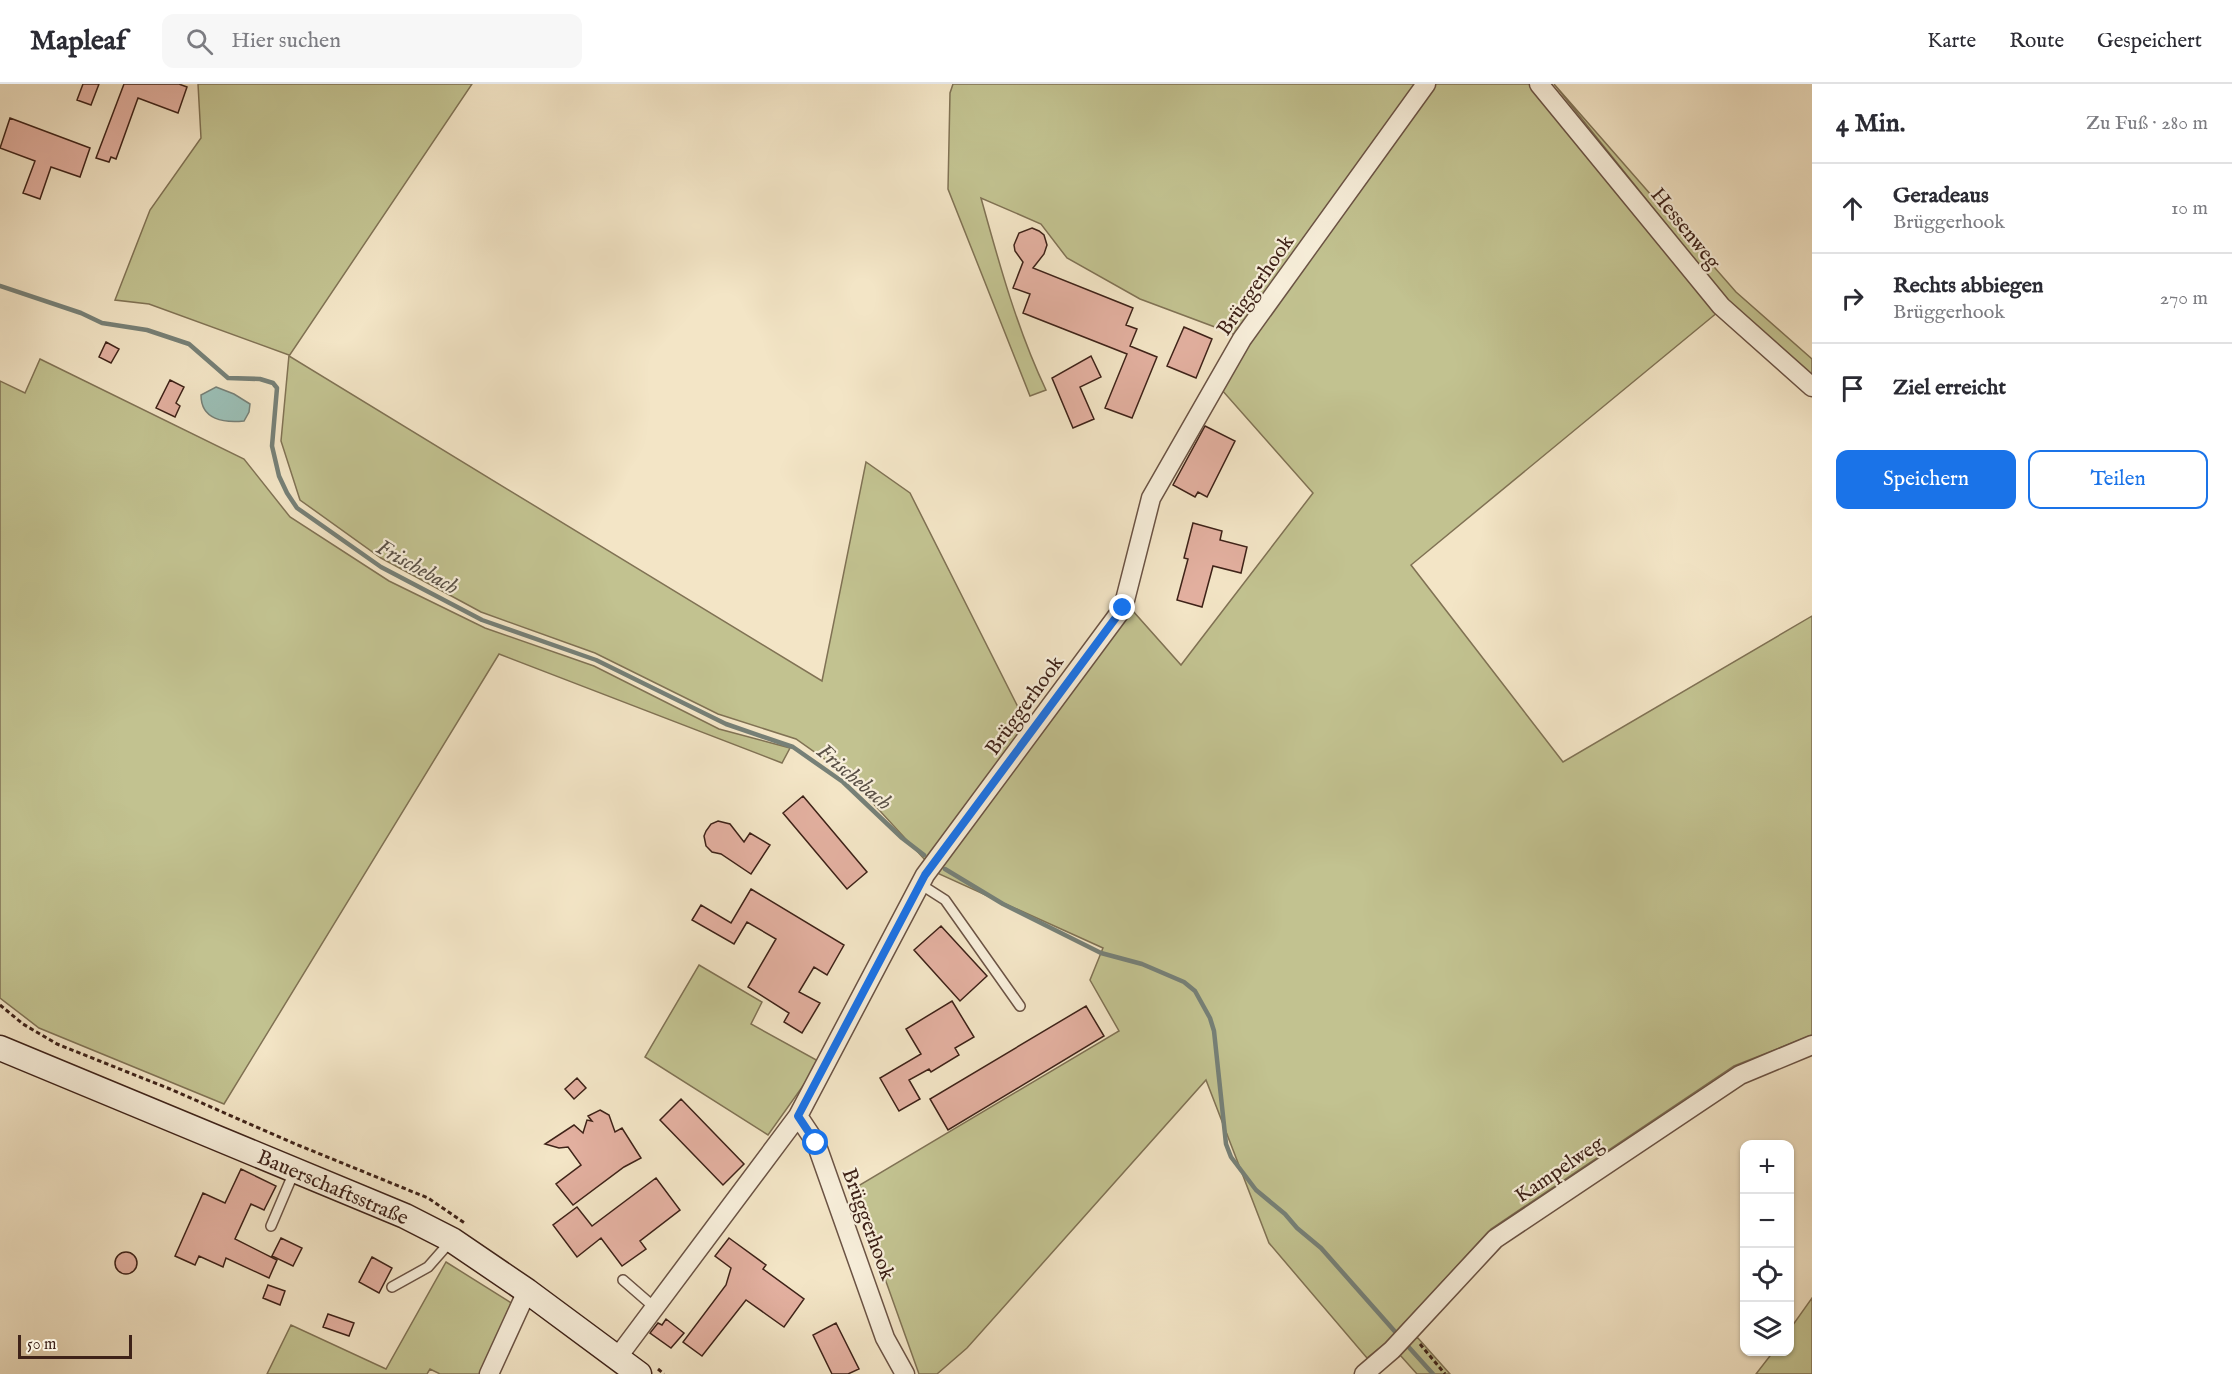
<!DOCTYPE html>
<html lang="de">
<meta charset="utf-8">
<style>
:root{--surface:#fff;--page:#f7f7f7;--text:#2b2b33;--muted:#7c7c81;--line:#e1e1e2;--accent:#1a73e8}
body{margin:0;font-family:"IM FELL English",serif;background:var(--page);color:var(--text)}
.controls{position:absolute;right:18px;bottom:18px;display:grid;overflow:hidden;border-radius:12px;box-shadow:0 2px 4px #0004}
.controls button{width:54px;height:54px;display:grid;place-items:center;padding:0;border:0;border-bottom:2px solid var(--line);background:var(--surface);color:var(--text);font:30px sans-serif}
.scale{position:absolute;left:18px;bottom:15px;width:114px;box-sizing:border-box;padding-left:6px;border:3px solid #3e2218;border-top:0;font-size:16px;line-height:21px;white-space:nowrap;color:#3e2218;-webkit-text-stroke:4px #f7eeda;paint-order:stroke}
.stop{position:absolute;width:18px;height:18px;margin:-14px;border:4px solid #1a73e8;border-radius:50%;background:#fff}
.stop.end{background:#1a73e8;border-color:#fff;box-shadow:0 2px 6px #0008}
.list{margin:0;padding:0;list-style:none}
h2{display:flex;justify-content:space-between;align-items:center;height:78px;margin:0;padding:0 24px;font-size:26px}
h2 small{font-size:20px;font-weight:400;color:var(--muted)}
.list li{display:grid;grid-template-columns:39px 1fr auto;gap:18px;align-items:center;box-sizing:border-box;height:90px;padding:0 24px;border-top:2px solid var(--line)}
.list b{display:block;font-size:22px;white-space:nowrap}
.list p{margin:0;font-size:20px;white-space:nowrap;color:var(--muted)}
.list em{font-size:20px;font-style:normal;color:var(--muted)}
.actions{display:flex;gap:12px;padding:18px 24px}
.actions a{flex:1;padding:14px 0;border:2px solid var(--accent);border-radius:12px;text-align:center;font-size:21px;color:var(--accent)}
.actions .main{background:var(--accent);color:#fff}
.icon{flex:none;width:33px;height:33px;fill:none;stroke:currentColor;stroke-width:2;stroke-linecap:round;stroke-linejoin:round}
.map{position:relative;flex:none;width:1812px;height:1290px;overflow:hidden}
header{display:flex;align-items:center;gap:36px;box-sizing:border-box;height:84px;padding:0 30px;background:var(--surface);border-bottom:2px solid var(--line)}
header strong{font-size:28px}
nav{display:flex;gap:33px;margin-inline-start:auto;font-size:21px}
.search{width:420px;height:54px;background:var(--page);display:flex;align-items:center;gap:15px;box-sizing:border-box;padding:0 21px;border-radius:12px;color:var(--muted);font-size:22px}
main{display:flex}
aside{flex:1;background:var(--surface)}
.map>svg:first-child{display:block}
.green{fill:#c2c290;stroke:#807254;stroke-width:1.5}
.water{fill:#9bbfb6;stroke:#768077;stroke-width:1.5}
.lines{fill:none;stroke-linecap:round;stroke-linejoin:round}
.stream{stroke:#768077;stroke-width:4.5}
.building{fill:#e3b0a0;stroke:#3e2218;stroke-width:1.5}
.lane-casing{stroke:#6b5344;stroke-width:12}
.street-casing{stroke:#6b5344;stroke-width:21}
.secondary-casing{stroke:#3e2218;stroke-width:27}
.path{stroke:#3e2218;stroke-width:3;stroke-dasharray:4.5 3;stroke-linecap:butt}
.lane{stroke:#f7eeda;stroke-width:9}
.street{stroke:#f7eeda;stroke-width:18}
.secondary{stroke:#f7eeda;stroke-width:24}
.route{stroke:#1a73e8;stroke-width:8}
.labels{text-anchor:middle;stroke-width:4.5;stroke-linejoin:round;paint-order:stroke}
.street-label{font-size:21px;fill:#3e2218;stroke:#f7eeda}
.water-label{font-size:22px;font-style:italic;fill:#5a5147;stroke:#f7eeda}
</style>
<header>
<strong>Mapleaf</strong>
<div class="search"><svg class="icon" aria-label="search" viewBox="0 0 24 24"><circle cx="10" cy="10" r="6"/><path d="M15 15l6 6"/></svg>Hier suchen</div>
<nav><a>Karte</a><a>Route</a><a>Gespeichert</a></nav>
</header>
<main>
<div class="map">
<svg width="1812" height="1290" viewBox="0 0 1812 1290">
<rect width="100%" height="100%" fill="#f3e5c6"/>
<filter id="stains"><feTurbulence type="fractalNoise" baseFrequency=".00333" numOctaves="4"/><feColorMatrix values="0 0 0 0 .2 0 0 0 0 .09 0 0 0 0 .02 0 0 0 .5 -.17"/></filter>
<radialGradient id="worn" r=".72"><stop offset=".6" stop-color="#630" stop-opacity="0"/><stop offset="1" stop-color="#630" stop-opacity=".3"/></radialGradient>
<!-- green -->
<path class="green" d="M198,0H472L289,272L822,597L866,378L910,409L1028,643L1038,654L1132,526L1181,581L1313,409L1221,305L1253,252L1435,0H1530L1718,228L1411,481L1563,678L1812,532V951L1734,982L1491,1145L1387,1258L1367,1274L1269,1159L1206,996L967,1264L937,1290H919L853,1105L1119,947L1090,896L1103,864L937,789L847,691L796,655L718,630L595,569L481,528L381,474L300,416L281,357L289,271L149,220L115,216L150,126L201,54Z
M953,0H1419L1239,252L1140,215L1067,174L1041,140L981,114C999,179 1017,245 1046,306L1030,312L948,105L950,9Z
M1554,0L1736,208L1812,275V293L1725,214Z
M40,275L244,375L290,433L389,497L485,544L594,582L719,645L790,664L782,679L499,570L224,1020L39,944L0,914V297L25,309Z
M699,881L762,918L751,940L820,978L768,1051L645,973Z
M446,1178L513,1220L483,1290H440L430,1285L427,1290H267L291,1241L386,1285Z
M1812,1214V1290H1756L1773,1268H1790V1245Z
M1417,1253L1450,1290H1417L1400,1271Z"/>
<!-- water -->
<path class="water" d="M216,303L234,310L250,320L249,328L244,337C224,339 201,336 201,311Z"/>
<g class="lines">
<!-- stream -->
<path class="stream" d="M0,202L81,229L102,239L147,246L189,260L228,294L260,295L273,299L277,304L272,362L279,392L287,409L297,424L381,483L482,536L596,576L726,640L793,663L843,698L902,754L924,771
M945,785L1003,820L1101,869L1142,880L1184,898L1195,907L1210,934L1214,947L1226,1060L1231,1073L1256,1106L1285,1130L1297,1144L1321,1164L1398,1251
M1405,1259L1433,1290"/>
</g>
<!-- building -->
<path class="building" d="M83,0H99L91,21L77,16Z
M124,0H179L187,3L178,29L138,14L116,75L111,73L109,78L96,74Z
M10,34L90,64L80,93L51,83L40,115L23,109L35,77L0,64Z
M1032,144L1039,147L1044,151L1047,161L1044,170L1033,184L1133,224L1126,241L1137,245L1130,262L1157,273L1132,334L1105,324L1127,270L1023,229L1030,210L1013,204L1023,178L1015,167L1014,161L1019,149Z
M1184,243L1212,255L1196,294L1167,282Z
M106,258L119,265L111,279L99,273Z
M1091,272L1101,293L1080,303L1094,335L1073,344L1052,294Z
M170,296L184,303L176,319L180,322L175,333L156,324Z
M1205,342L1235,357L1207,413L1198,408L1195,413L1173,401Z
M1193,439L1222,447L1220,456L1247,463L1241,489L1213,482L1202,523L1177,516L1188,475L1184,474Z
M803,712L867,788L847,805L783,729Z
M718,737L730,740L744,758L750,749L770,761L751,790L721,770L712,768L706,762L704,752L706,747L711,740Z
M751,805L844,861L827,891L814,883L799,908L820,919L802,949L784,938L789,929L748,903L776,855L747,838L734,860L692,836L701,821L731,839Z
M941,842L987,892L960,917L914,866Z
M952,917L974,953L955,964L959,971L931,988L929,985L909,996L920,1015L899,1027L880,994L921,970L906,945Z
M1086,922L1104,952L948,1046L930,1015Z
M577,994L586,1004L574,1015L565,1005Z
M681,1015L744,1080L723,1101L660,1036Z
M600,1026L609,1031L615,1048L622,1044L641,1074L624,1083L573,1121L556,1100L581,1081L568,1063L559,1064L545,1060L574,1041L583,1049L587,1036L592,1037L588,1032Z
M241,1085L276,1102L264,1126L251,1120L235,1155L277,1176L269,1194L226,1174L223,1183L199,1172L195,1181L175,1172L203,1109L225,1119Z
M656,1094L680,1126L640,1157L646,1165L622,1182L601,1154L577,1173L553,1141L577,1123L592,1142Z
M281,1154L302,1164L293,1182L272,1172Z
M729,1154L766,1181L763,1185L804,1215L784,1243L746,1216L702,1272L683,1258L726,1201L731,1184L715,1172Z
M115 1179a11 11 0 1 1 22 0a11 11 0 1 1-22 0Z
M372,1173L392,1184L379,1209L359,1198Z
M268,1201L285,1207L280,1221L263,1214Z
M328,1230L354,1239L349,1252L323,1243Z
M666,1235L684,1249L671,1264L650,1249L658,1239L662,1241Z
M836,1239L859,1285L848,1290H832L813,1251Z"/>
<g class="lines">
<!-- lane casing -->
<g class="lane-casing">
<path id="lane" d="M920,800L945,816L1020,922
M271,1142L294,1088
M623,1196L654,1223
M392,1203L428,1183L450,1158"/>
</g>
<!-- street casing -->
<g class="street-casing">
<path id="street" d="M1539,0L1721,222L1812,303
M617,1274L798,1032
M489,1290L527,1207
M905,1290L885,1254L816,1059L798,1032L925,791L1123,524L1151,414L1242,255L1426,0
M1364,1290L1392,1266L1495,1155L1740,991L1812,961"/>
</g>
<!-- secondary casing -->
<g class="secondary-casing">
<path id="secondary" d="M0,964L405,1132L452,1156L527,1207L639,1290"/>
</g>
<!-- path -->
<path class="path" d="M0,921L23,940L57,960L170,1005L293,1059L428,1114L466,1140
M1420,1260L1445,1290
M658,1285L664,1290"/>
<!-- lane -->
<use href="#lane" class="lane"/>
<!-- street -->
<use href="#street" class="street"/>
<!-- secondary -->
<use href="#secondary" class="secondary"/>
</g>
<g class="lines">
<!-- route -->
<path class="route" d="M816,1059L798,1032L925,791L1123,524"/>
</g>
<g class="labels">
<!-- street labels -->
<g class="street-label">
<text transform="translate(1686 144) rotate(51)" y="7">Hessenweg</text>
<text transform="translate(1255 201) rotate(-55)" y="7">Brüggerhook</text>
<text transform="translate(1024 621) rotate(-54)" y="7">Brüggerhook</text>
<text transform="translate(1559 1085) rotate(-34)" y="7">Kampelweg</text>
<text transform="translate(333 1103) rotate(23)" y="7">Bauerschaftsstraße</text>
<text transform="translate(869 1140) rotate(70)" y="7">Brüggerhook</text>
</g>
<!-- water labels -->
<g class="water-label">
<text transform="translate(418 482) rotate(29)" y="8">Frischebach</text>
<text transform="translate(855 692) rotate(40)" y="8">Frischebach</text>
</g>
</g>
<rect width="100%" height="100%" filter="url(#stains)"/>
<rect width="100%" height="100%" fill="url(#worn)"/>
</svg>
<div class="controls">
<button>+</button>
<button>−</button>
<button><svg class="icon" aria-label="locate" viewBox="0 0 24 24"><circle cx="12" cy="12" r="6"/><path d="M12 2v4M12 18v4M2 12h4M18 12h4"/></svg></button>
<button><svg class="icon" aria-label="layers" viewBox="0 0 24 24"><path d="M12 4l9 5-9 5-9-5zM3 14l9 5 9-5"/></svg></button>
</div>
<div class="scale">50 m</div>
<div class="stop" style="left:816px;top:1059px"></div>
<div class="stop end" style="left:1123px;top:524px"></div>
</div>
<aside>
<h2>4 Min.<small>Zu Fuß · 280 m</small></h2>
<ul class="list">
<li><svg class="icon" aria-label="ahead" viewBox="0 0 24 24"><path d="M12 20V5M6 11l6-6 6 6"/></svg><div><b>Geradeaus</b><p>Brüggerhook</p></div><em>10 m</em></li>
<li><svg class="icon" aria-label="right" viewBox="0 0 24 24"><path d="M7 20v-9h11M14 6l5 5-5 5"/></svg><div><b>Rechts abbiegen</b><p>Brüggerhook</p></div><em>270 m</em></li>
<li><svg class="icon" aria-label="arrive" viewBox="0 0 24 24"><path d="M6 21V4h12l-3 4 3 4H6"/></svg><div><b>Ziel erreicht</b></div></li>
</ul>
<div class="actions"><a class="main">Speichern</a><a>Teilen</a></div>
</aside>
</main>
